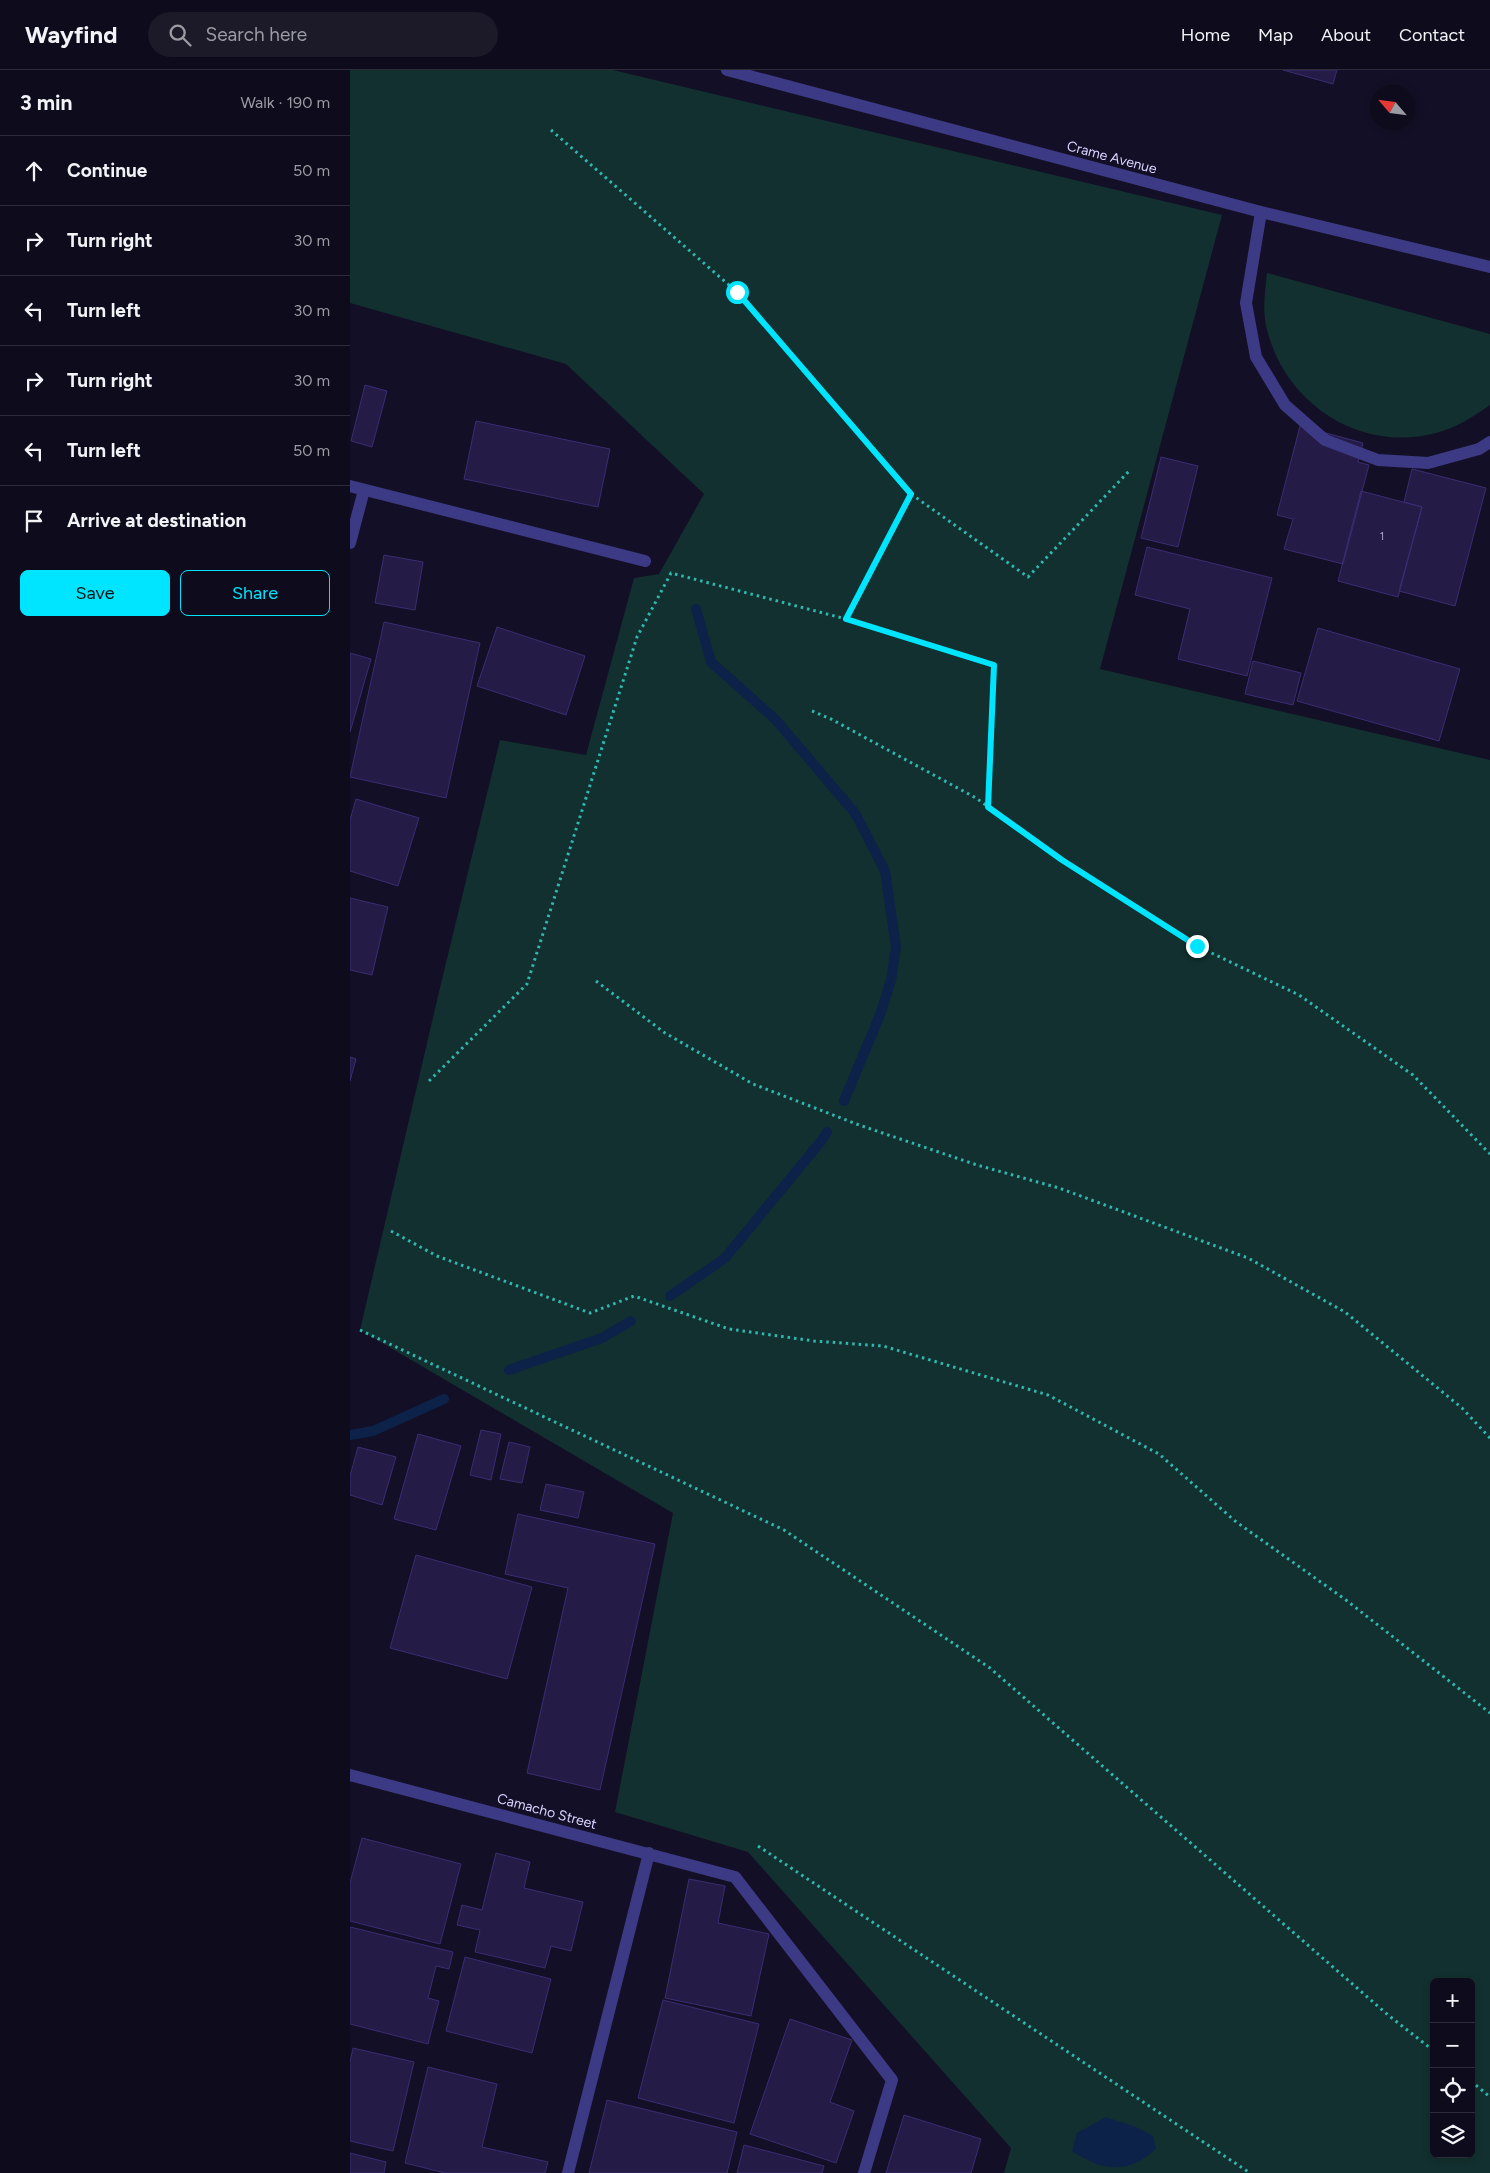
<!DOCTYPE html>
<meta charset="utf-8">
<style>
:root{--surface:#0e0b1c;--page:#1c1929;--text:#f1f3f6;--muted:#9b9ba3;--line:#2e2b3b;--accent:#00e5ff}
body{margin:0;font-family:Figtree,sans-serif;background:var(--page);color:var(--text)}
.controls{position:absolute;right:15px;bottom:15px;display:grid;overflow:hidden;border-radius:8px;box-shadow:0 2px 8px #0003}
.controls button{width:45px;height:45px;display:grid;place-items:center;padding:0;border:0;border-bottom:1px solid var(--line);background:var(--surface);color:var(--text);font:25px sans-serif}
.compass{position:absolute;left:1020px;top:15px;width:45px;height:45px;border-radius:50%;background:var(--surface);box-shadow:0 2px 8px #0003;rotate:298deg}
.stop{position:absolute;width:15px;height:15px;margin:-11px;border:4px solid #00e5ff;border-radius:50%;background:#fff}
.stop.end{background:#00e5ff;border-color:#fff;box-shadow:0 1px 5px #0008}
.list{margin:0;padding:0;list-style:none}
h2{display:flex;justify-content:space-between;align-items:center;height:65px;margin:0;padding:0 20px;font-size:21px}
h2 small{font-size:16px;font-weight:400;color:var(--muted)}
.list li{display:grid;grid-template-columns:32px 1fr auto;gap:15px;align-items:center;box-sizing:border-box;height:70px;padding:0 20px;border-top:1px solid var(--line)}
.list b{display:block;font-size:19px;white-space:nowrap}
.list em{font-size:16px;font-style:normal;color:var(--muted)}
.actions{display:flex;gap:10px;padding:15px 20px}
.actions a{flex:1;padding:11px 0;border:1px solid var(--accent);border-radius:8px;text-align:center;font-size:18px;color:var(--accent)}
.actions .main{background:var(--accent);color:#111}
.icon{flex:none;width:28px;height:28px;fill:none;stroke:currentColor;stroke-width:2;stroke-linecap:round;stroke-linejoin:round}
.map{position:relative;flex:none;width:1140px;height:2103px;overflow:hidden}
header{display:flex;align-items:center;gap:30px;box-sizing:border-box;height:70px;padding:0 25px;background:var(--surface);border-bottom:1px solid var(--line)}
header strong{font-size:24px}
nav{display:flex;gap:28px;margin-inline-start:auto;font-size:18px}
.search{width:350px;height:45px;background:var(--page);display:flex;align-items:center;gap:12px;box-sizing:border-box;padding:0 18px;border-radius:28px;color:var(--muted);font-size:19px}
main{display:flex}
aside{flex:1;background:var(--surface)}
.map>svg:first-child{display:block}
.green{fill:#12302f;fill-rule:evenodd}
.water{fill:#0c2248}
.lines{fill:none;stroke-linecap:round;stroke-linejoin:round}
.stream{stroke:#0c2248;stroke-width:10}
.building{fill:#241b47;stroke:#3b2d73}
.path{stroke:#2fb8b0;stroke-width:3;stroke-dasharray:2.5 4;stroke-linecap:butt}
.lane{stroke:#3d3a85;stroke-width:12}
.street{stroke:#3d3a85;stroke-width:12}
.route{stroke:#00e5ff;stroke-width:6}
.labels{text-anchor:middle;stroke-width:5;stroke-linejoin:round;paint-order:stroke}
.number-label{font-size:11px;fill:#aca6d1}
.street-label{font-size:14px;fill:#d9d4ff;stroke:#130f26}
</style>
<header>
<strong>Wayfind</strong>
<div class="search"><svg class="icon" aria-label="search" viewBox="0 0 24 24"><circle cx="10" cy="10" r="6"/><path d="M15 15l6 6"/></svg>Search here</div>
<nav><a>Home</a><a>Map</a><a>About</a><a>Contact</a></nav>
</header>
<main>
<aside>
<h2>3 min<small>Walk · 190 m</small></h2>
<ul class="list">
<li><svg class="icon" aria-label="ahead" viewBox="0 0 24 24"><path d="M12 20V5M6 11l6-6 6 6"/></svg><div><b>Continue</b></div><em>50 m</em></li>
<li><svg class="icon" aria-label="right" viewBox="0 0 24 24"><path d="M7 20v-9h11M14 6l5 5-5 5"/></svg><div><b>Turn right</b></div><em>30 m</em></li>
<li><svg class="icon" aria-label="left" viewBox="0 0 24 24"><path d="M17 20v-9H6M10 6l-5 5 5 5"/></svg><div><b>Turn left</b></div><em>30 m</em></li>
<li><svg class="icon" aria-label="right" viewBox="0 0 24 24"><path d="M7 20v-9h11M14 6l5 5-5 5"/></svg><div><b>Turn right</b></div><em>30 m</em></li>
<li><svg class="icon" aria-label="left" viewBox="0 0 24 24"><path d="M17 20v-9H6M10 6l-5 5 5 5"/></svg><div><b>Turn left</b></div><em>50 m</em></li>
<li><svg class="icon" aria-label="arrive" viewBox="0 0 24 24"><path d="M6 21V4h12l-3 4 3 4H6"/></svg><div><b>Arrive at destination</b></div></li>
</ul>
<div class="actions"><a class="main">Save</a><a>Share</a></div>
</aside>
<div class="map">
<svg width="1140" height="2103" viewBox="0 0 1140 2103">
<rect width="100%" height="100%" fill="#130f26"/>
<!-- green -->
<path class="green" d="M0,0H263L872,145L750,599L1140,690V2103H654L661,2078L398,1782L265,1742L323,1443L10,1260L88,926L150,670L236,685L284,508L309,504L354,424L216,294L0,233ZM1084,1912H1121V2084H1084Z
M917,203L1140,264V335C1123,347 1106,358 1086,363C1010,383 936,334 917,260C912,241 915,221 917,203Z"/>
<!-- water -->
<path class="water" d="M756,2047L786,2057L803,2066L806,2079C780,2103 754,2103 722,2081L727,2063Z"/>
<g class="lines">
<!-- stream -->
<path class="stream" d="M346,539L361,592L425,649L505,743L535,801L546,877L541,910L530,945L494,1031
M320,1226L375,1188L472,1070L477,1062
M159,1300L252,1268L281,1251
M0,1365L23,1361L94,1329"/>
</g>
<!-- building -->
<path class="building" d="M933,0H987L983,14Z
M15,315L37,321L22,377L1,371Z
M126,351L260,379L248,437L114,409Z
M950,356L1013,373L1008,392L1019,395L993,494L934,479L943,449L927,445Z
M811,387L848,396L828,477L791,468Z
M1062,399L1136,418L1105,536L1049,521L1072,437L1054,432Z
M1011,421L1072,437L1048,527L988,511Z
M797,477L922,508L897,606L828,589L840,539L785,525Z
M34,485L73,492L65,540L25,533Z
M34,552L130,573L96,728L0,707Z
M147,557L235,586L216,645L127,616Z
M968,558L1110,599L1089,671L947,631Z
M0,583L21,589L0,662Z
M903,591L951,603L943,635L895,624Z
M6,729L69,748L48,816L0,801V750Z
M0,828L38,837L22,905L0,900Z
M0,987L6,989L0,1011Z
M131,1360L151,1364L141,1410L120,1405Z
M68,1364L111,1376L86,1460L44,1449Z
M159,1372L180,1377L172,1413L150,1409Z
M8,1377L46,1387L32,1435L0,1425V1406Z
M196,1414L234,1422L228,1448L190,1440Z
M168,1444L305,1474L250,1720L177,1703L218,1518L155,1504Z
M66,1485L182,1517L157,1609L40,1578Z
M12,1768L111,1794L90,1874L0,1851V1813Z
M146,1783L180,1792L174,1818L233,1832L221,1881L201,1876L195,1898L125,1882L130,1860L107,1855L112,1835L132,1840Z
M339,1809L375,1816L368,1853L419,1864L401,1946L315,1928Z
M0,1857L103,1882L99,1899L86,1896L78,1928L89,1931L78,1974L0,1954Z
M115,1887L201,1909L182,1983L96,1961Z
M313,1930L409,1954L384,2053L288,2028Z
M440,1949L502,1970L480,2032L504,2041L486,2093L400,2064Z
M3,1978L64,1992L43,2081L0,2071V1992Z
M78,1997L147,2014L132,2077L198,2092L195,2103H95L55,2093Z
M257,2030L387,2062L377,2103H239Z
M554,2045L631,2069L621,2103H536Z
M394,2075L474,2096L472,2103H387Z
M0,2083L36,2092L34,2103H0Z"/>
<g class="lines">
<!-- path -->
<path class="path" d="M201,60L387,222L561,424L678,507L781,399
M496,549L561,424
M462,641L481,649L626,728L712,790L847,876L949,925L1063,1005L1140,1084
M246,911L315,963L403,1014L509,1055L627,1095L709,1118L898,1188L995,1242L1112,1338L1140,1368
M79,1011L177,914L287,567L321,503L496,549L644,595L639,737
M41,1161L87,1186L240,1243L284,1226L379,1259L464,1271L533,1276L698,1325L809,1384L885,1451L996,1530L1140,1643
M10,1260L434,1460L640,1598L1038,1945L1084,1981
M408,1776L900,2103
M1121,2011L1140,2027"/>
<!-- lane -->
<path class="lane" d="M377,0L911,142L1140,197
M911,142L896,233L906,287L935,335L975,370L1028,390L1078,393L1129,379L1140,372
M0,416L295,491"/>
<!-- street -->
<path class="street" d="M0,473L14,420
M0,1705L385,1807L542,2010L514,2103
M218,2103L299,1783"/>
</g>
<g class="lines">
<!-- route -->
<path class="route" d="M387,222L561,424L496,549L644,595L638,737L712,790L847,876"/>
</g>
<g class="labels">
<!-- number labels -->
<g class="number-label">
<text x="1032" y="470">1</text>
</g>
<!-- street labels -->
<g class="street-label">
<text transform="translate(762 87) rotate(15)" y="5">Crame Avenue</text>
<text transform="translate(197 1741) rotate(15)" y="5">Camacho Street</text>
</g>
</g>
</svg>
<div class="controls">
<button>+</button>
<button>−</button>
<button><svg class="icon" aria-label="locate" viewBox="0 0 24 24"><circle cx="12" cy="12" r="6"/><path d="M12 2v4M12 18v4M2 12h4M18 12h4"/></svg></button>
<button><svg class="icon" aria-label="layers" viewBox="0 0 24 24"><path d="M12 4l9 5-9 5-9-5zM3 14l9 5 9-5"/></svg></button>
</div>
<svg class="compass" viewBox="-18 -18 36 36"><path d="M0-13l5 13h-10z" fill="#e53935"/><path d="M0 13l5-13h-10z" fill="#9b9ba3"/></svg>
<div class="stop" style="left:387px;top:222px"></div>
<div class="stop end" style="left:847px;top:876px"></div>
</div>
</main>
